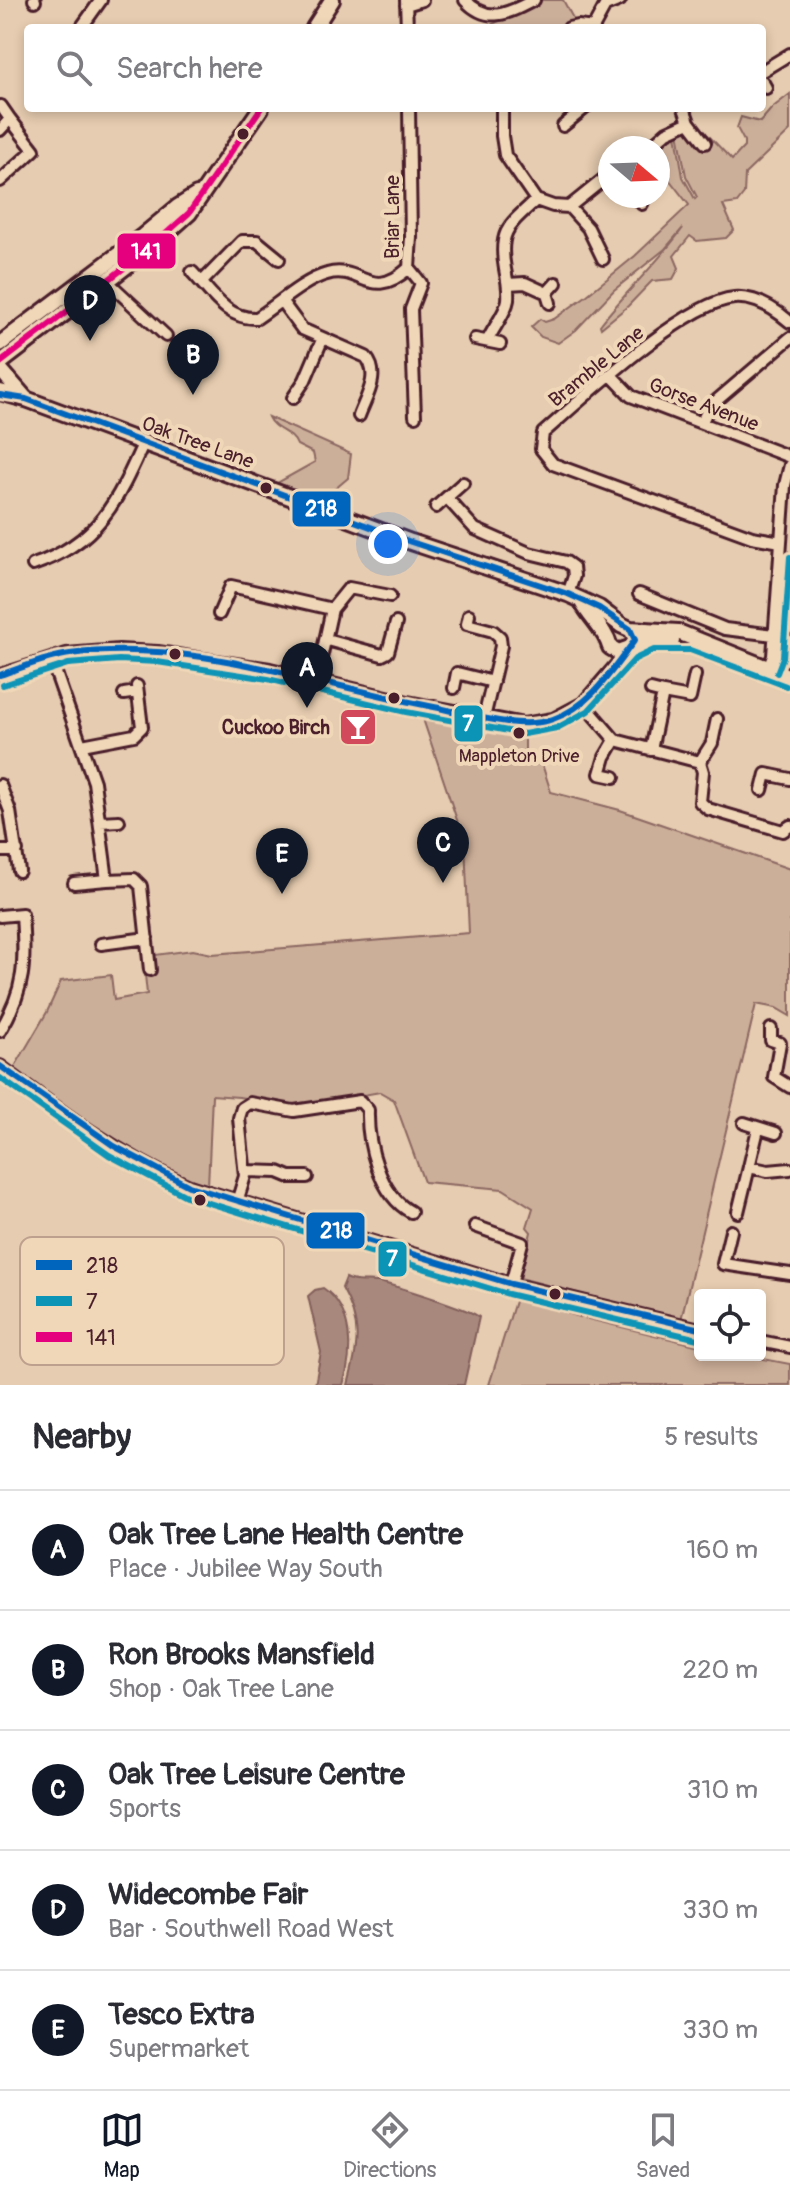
<!DOCTYPE html>
<meta charset="utf-8">
<style>
:root{--surface:#fff;--page:#f2f2f3;--text:#2b2b33;--muted:#7c7c81;--line:#e1e1e2;--accent:#111827}
body{margin:0;font-family:Pangolin,sans-serif;background:var(--page);color:var(--text)}
.controls{position:absolute;right:24px;bottom:24px;display:grid;overflow:hidden;border-radius:8px;box-shadow:0 4px 12px #0003}
.controls button{width:72px;height:72px;display:grid;place-items:center;padding:0;border:0;border-bottom:2px solid var(--line);background:var(--surface);color:var(--text);font:40px sans-serif}
.compass{position:absolute;left:598px;top:136px;width:72px;height:72px;border-radius:50%;background:var(--surface);box-shadow:0 4px 12px #0003;rotate:109deg}
.you{position:absolute;left:388px;top:544px;width:28px;height:28px;margin:-20px;border:6px solid #fff;border-radius:50%;background:#1a73e8;box-shadow:0 0 0 12px #1a73e833}
.badge{display:grid;place-items:center;width:52px;height:52px;border-radius:50%;background:var(--accent);color:#fff;font-size:26px;font-weight:700}
.pin{position:absolute;translate:-50% -66px;filter:drop-shadow(0 2px 4px #0008)}
.pin::after{content:'';position:absolute;top:42px;width:28px;height:24px;background:inherit;clip-path:polygon(0 0,100% 0,50% 100%)}
.list{margin:0;padding:0;list-style:none}
h2{display:flex;justify-content:space-between;align-items:center;height:104px;margin:0;padding:0 32px;font-size:34px}
h2 small{font-size:26px;font-weight:400;color:var(--muted)}
.list li{display:grid;grid-template-columns:52px 1fr auto;gap:24px;align-items:center;box-sizing:border-box;height:120px;padding:0 32px;border-top:2px solid var(--line)}
.list b{display:block;font-size:30px;white-space:nowrap}
.list p{margin:0;font-size:26px;white-space:nowrap;color:var(--muted)}
.list em{font-size:26px;font-style:normal;color:var(--muted)}
.icon{flex:none;width:44px;height:44px;fill:none;stroke:currentColor;stroke-width:2;stroke-linecap:round;stroke-linejoin:round}
.map{position:relative;flex:none;width:790px;height:1385px;overflow:hidden}
.search{position:absolute;background:var(--surface);box-shadow:0 4px 12px #0003;left:24px;right:24px;top:24px;height:88px;display:flex;align-items:center;gap:20px;box-sizing:border-box;padding:0 28px;border-radius:8px;color:var(--muted);font-size:30px}
.sheet{height:704px;background:var(--surface)}
nav{display:flex;justify-content:space-around;align-items:center;box-sizing:border-box;height:112px;border-top:2px solid var(--line);background:var(--surface);font-size:22px;color:var(--muted)}
nav a{display:grid;justify-items:center;gap:4px}
nav .on{color:var(--accent)}
.map>svg:first-child{display:block}
.green{fill:#ccaf99;stroke:#8b6762;stroke-width:2}
.water{fill:#a8887b;stroke:#825e5b;stroke-width:2}
.lines{fill:none;stroke-linecap:round;stroke-linejoin:round}
.minor-casing{stroke:#4a1f2b;stroke-width:16}
.major-casing{stroke:#4a1f2b;stroke-width:20}
.minor{stroke:#f0d7b8;stroke-width:10}
.major{stroke:#f0d7b8;stroke-width:14}
.bus-1-casing{stroke:#f0d7b8;stroke-width:12}
.bus-2-casing{stroke:#f0d7b8;stroke-width:12}
.bus-3-casing{stroke:#f0d7b8;stroke-width:12}
.bus-1{stroke:#0065bd;stroke-width:6}
.bus-2{stroke:#0b94b6;stroke-width:6}
.bus-3{stroke:#e5007d;stroke-width:6}
.bus-dot{fill:#4a1f2b;stroke:#f0d7b8;stroke-width:3}
.labels{text-anchor:middle;stroke-width:8;stroke-linejoin:round;paint-order:stroke}
.bus-label{font-size:18px;fill:#4a1f2b;stroke:#f0d7b8}
.street-label{font-size:20px;fill:#4a1f2b;stroke:#f0d7b8}
.poi-label{font-size:20px;font-weight:bold;fill:#4a1f2b;stroke:#f0d7b8;text-anchor:end}
.key{fill:#f0d7b8;stroke:#bea08e;stroke-width:2}
.key-label{font-size:22px;fill:#4a1f2b}
.line-badge{stroke:#f0d7b8;stroke-width:3}
.badge-label{font-size:22px;text-anchor:middle;font-weight:bold;fill:#fff}
</style>
<div class="map">
<svg width="790" height="1385" viewBox="0 0 790 1385">
<rect width="100%" height="100%" fill="#e6ccb0"/>
<filter id="ink" filterUnits="userSpaceOnUse"><feTurbulence type="fractalNoise" baseFrequency=".0125" numOctaves="2"/><feDisplacementMap in="SourceGraphic" scale="16" xChannelSelector="R" yChannelSelector="G"/><feConvolveMatrix kernelMatrix="1 2 1 2 8 2 1 2 1" color-interpolation-filters="sRGB"/></filter>
<g filter="url(#ink)">
<!-- green -->
<path class="green" d="M541,0H563L575,22L558,28H485Z
M790,94V131L745,174L744,194L737,203L723,205L734,230L726,238L697,241L690,236L674,256L679,268L673,279L652,281L628,306L601,328L600,325C626,291 659,262 683,228L665,249L614,290L576,330L558,343L541,337L531,327L540,319L545,322L554,319L586,296L635,256L689,205L658,165V148L676,134L683,177L695,199L697,197L686,176L678,132L687,130L703,148L710,146L709,136L732,160L744,147V141L737,128L741,117L760,122L772,108Z
M268,417L351,454L348,478L323,499L277,483L315,462L313,453L297,445C292,431 274,431 268,417Z
M421,713L499,730L525,732V756L541,761L551,792L620,810L790,869V1016L776,1008L756,1004L681,1320L520,1278L531,1232L527,1227L533,1208L503,1189L424,1182L394,1100L380,1092L296,1107L239,1097L212,1095L208,1186C135,1157 76,1117 13,1070L47,1012L61,981L111,975L114,1000L147,994L145,975L156,973L155,955L193,950L212,954L469,933L465,844Z
M516,1298L580,1317L700,1346V1355H742L790,1364V1385H489Z"/>
<!-- water -->
<path class="water" d="M346,1278C357,1284 365,1280 377,1282C391,1284 470,1309 479,1317L464,1385H348C358,1346 363,1325 342,1288Z
M323,1288C354,1309 353,1354 343,1385H315L321,1352L308,1296L315,1290Z"/>
<g class="lines">
<!-- minor casing -->
<g class="minor-casing">
<path id="minor" d="M34,0L35,1
M406,0L407,28
M465,0C488,25 509,13 534,0
M406,5L422,0
M81,28L101,0
M569,28L578,26L594,28
M593,28L605,6L620,0
M762,71L790,54
M762,81L766,88
M1,106L10,119
M409,108L411,237L409,268L421,283L411,309L415,416
M502,108V136L505,155L536,200L553,206L569,207L610,174
M684,108L689,122L705,143
M563,126L585,108
M0,130L10,119L34,150L0,181
M649,148L667,132L689,122
M642,204L645,196
M569,207L588,228L603,259
M192,272C211,292 227,320 257,318C277,305 304,280 327,274C361,264 370,303 409,268
M107,281L166,336
M202,282L242,241H257L279,259
M508,284L525,283L547,293
M282,302L302,329L366,357C381,375 366,397 359,416
M550,303L547,293L556,283
M475,339L500,344
M488,340C493,328 506,313 508,300C509,290 507,279 505,269C498,231 509,225 536,200
M611,375L631,396L790,457
M293,398L305,380L322,340
M702,422L709,407L790,338
M447,498L475,529L529,553L566,562L573,567L574,576L568,594
M436,507L463,483
M781,542L752,537L553,464L541,449L543,433C583,398 686,302 734,298C755,296 775,309 790,322
M33,565C98,543 117,502 143,444
M639,594L725,629L774,635
M332,609L349,588L390,596
M219,614L231,586L332,609L316,681
M469,615L467,624L493,631L500,637L501,646L484,718
M774,636L790,641
M327,640L382,655L388,652L396,623
M51,659L94,782L107,880L134,879L141,886L150,970
M768,669L773,656L785,485L790,465
M0,675L66,654L119,650L158,652L270,669L408,702L524,724L553,719L583,703L628,651
M454,688L457,673L493,682
M651,690L663,693
M124,694L137,692
M583,703L615,740L700,762L703,772L700,802L708,809L783,831L790,826
M82,745L134,735L142,727L137,686
M651,750L663,693L690,698L695,675
M700,762L712,743L717,719
M614,777L600,774L605,757L615,740
M0,785L10,811L19,871
M762,790L766,774L790,779
M100,822L119,821
M0,851H17
M74,883L107,880
M0,916L22,914C25,963 26,988 0,1031
M101,944L147,938
M771,1029V1040L780,1043L774,1077L790,1087
M0,1066C60,1111 119,1155 189,1186L511,1284L700,1329
M744,1123L776,1133
M758,1129L749,1167L768,1171L790,1169
M245,1171L278,1172L290,1177H307
M237,1202L245,1176L239,1118L242,1108L250,1103L294,1111L360,1101L368,1110C367,1143 379,1195 411,1212
M738,1212L749,1167
M475,1226L522,1243L511,1284
M731,1231L723,1264L790,1274
M760,1341L790,1347"/>
</g>
<!-- major casing -->
<g class="major-casing">
<path id="major" d="M314,28L332,0
M0,344L143,236L178,207L197,195
M0,363L150,248L189,213L261,108
M0,369L26,399
M0,392L26,399L411,542L568,594L599,608L621,625L630,629L678,632L790,677
M582,602C591,619 605,629 610,647L618,652L653,640L672,641"/>
</g>
<!-- minor -->
<use href="#minor" class="minor"/>
<!-- major -->
<use href="#major" class="major"/>
<!-- bus-1 casing -->
<g class="bus-1-casing">
<path id="bus-1" d="M0,395L26,399L411,542L568,594L599,608L630,629L635,640C612,670 591,706 553,719C520,731 469,714 434,707C314,684 193,638 70,654C46,657 22,668 0,675
M0,1066L114,1146L189,1186L511,1284L700,1329"/>
</g>
<!-- bus-2 casing -->
<g class="bus-2-casing">
<path id="bus-2" d="M777,673L783,657L790,557
M3,685L68,664L119,660L157,662L268,679L406,712L524,734L557,728L588,711L635,659L654,650H690L786,686
M0,1078L109,1155L186,1196L508,1294L698,1339"/>
</g>
<!-- bus-3 casing -->
<g class="bus-3-casing">
<path id="bus-3" d="M0,363L150,248L189,213L261,108"/>
</g>
<!-- bus-1 -->
<use href="#bus-1" class="bus-1"/>
<!-- bus-2 -->
<use href="#bus-2" class="bus-2"/>
<!-- bus-3 -->
<use href="#bus-3" class="bus-3"/>
</g>
</g>
<!-- icons -->
<defs>
<g id="bar-square" transform="scale(2)"><rect x="-9" y="-9" width="18" height="18" rx="4" fill="#d1495b" stroke="#f0d7b8"/><path d="M-6-5H6L.8 .8V4.5H3.5V6h-7V4.5H-.8V.8Z" fill="#fff"/></g>
</defs>
<g fill-rule="evenodd">
<use href="#bar-square" x="358" y="727"/>
</g>
<!-- markers -->
<g class="bus-dot">
<circle cx="243" cy="134" r="7"/>
<circle cx="266" cy="488" r="7"/>
<circle cx="175" cy="654" r="7"/>
<circle cx="394" cy="698" r="7"/>
<circle cx="519" cy="733" r="7"/>
<circle cx="200" cy="1200" r="7"/>
<circle cx="555" cy="1294" r="7"/>
</g>
<g class="labels">
<!-- bus labels -->
<g class="bus-label">
<text x="519" y="762">Mappleton Drive</text>
</g>
<!-- street labels -->
<g class="street-label">
<text transform="translate(392 217) rotate(-90)" y="7">Briar Lane</text>
<text transform="translate(596 366) rotate(-39)" y="7">Bramble Lane</text>
<text transform="translate(704 404) rotate(21)" y="7">Gorse Avenue</text>
<text transform="translate(198 442) rotate(20)" y="7">Oak Tree Lane</text>
</g>
<!-- poi labels -->
<g class="poi-label">
<text x="330" y="734">Cuckoo Birch</text>
</g>
</g>
<!-- legend -->
<rect x="20" y="1237" width="264" height="128" rx="12" class="key"/>
<rect x="36" y="1260" width="36" height="10" fill="#0065bd"/>
<rect x="36" y="1296" width="36" height="10" fill="#0b94b6"/>
<rect x="36" y="1332" width="36" height="10" fill="#e5007d"/>
<g class="key-label">
<text x="86" y="1273">218</text>
<text x="86" y="1309">7</text>
<text x="86" y="1345">141</text>
</g>
<g class="line-badge">
<rect x="116" y="232" width="61" height="38" rx="8" fill="#e5007d"/>
<rect x="291" y="490" width="61" height="38" rx="8" fill="#0065bd"/>
<rect x="453" y="704" width="31" height="39" rx="8" fill="#0b94b6"/>
<rect x="305" y="1211" width="61" height="39" rx="8" fill="#0065bd"/>
<rect x="377" y="1240" width="31" height="38" rx="8" fill="#0b94b6"/>
</g>
<g class="badge-label">
<text x="146" y="259">141</text>
<text x="321" y="516">218</text>
<text x="468" y="731">7</text>
<text x="336" y="1238">218</text>
<text x="392" y="1266">7</text>
</g>
</svg>
<div class="controls">
<button><svg class="icon" aria-label="locate" viewBox="0 0 24 24"><circle cx="12" cy="12" r="6"/><path d="M12 2v4M12 18v4M2 12h4M18 12h4"/></svg></button>
</div>
<svg class="compass" viewBox="-18 -18 36 36"><path d="M0-13l5 13h-10z" fill="#e53935"/><path d="M0 13l5-13h-10z" fill="#7c7c81"/></svg>
<div class="you"></div>
<div class="pin badge" style="left:307px;top:708px">A</div>
<div class="pin badge" style="left:193px;top:395px">B</div>
<div class="pin badge" style="left:443px;top:883px">C</div>
<div class="pin badge" style="left:90px;top:341px">D</div>
<div class="pin badge" style="left:282px;top:894px">E</div>
<div class="search"><svg class="icon" aria-label="search" viewBox="0 0 24 24"><circle cx="10" cy="10" r="6"/><path d="M15 15l6 6"/></svg>Search here</div>
</div>
<section class="sheet">
<h2>Nearby<small>5 results</small></h2>
<ul class="list">
<li><span class="badge">A</span><div><b>Oak Tree Lane Health Centre</b><p>Place · Jubilee Way South</p></div><em>160 m</em></li>
<li><span class="badge">B</span><div><b>Ron Brooks Mansfield</b><p>Shop · Oak Tree Lane</p></div><em>220 m</em></li>
<li><span class="badge">C</span><div><b>Oak Tree Leisure Centre</b><p>Sports</p></div><em>310 m</em></li>
<li><span class="badge">D</span><div><b>Widecombe Fair</b><p>Bar · Southwell Road West</p></div><em>330 m</em></li>
<li><span class="badge">E</span><div><b>Tesco Extra</b><p>Supermarket</p></div><em>330 m</em></li>
</ul>
</section>
<nav>
<a class="on"><svg class="icon" aria-label="map" viewBox="0 0 24 24"><path d="M3 6l6-2 6 2 6-2v14l-6 2-6-2-6 2zM9 4v14M15 6v14"/></svg>Map</a>
<a><svg class="icon" aria-label="directions" viewBox="0 0 24 24"><path d="M12 3l9 9-9 9-9-9zM9 14v-3h6M13 9l2 2-2 2"/></svg>Directions</a>
<a><svg class="icon" aria-label="saved" viewBox="0 0 24 24"><path d="M7 4h10v16l-5-4-5 4z"/></svg>Saved</a>
</nav>
